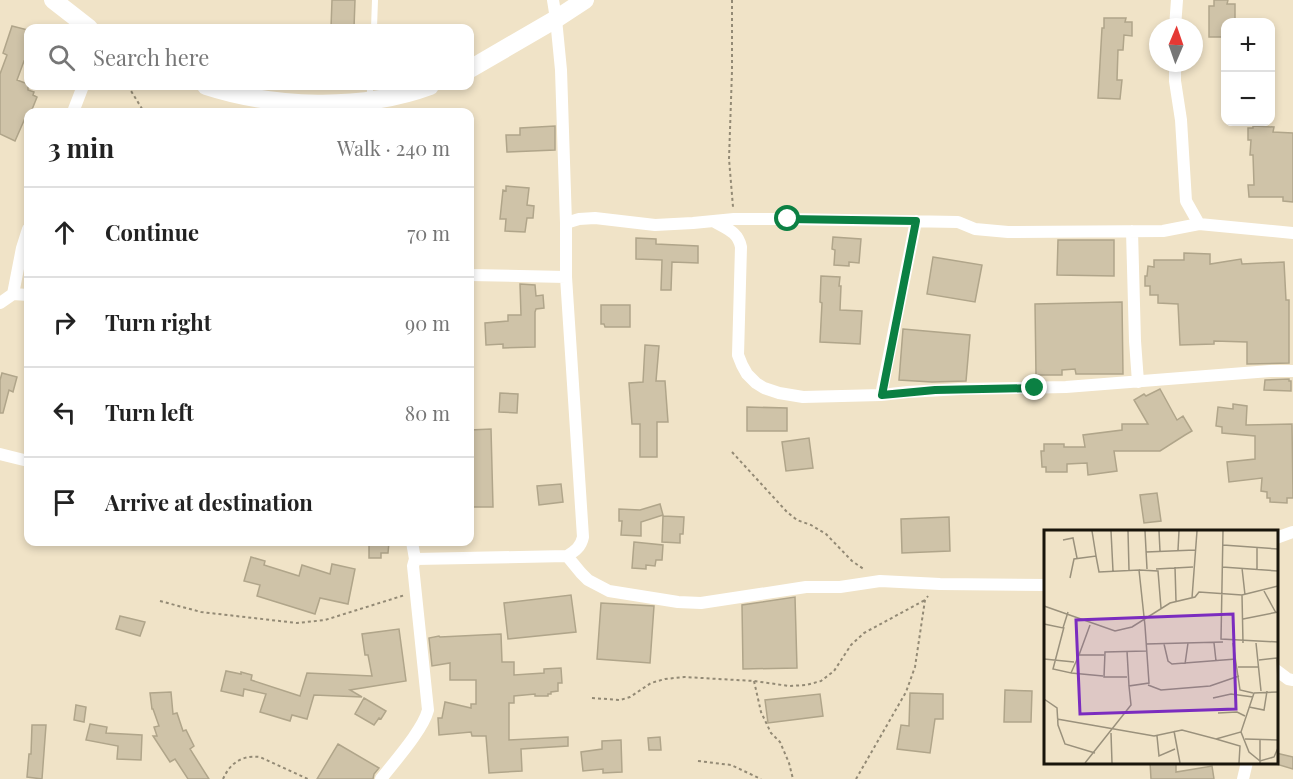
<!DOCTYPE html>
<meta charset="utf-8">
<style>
:root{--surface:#fff;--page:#f2f2f2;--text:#222;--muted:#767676;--line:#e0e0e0}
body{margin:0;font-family:"Playfair Display",serif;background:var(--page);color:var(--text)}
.controls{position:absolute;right:18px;top:18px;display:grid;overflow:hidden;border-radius:12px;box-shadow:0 3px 9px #0003}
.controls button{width:54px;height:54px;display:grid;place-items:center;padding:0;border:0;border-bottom:2px solid var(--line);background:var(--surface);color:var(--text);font:30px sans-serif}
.compass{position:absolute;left:1149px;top:18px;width:54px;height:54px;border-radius:50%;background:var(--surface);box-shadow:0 3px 9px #0003;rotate:2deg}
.stop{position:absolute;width:18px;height:18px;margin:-14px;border:4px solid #0b8043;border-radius:50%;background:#fff}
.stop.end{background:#0b8043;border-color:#fff;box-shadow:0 2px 6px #0008}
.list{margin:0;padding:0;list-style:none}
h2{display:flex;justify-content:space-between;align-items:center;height:78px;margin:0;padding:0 24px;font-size:26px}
h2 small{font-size:20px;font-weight:400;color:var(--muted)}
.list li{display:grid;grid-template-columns:39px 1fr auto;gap:18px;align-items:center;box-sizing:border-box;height:90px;padding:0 24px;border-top:2px solid var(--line)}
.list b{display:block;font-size:22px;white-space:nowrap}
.list em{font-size:20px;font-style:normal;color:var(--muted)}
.icon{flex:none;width:33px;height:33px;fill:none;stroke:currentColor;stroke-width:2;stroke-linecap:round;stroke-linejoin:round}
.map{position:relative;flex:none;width:1293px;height:779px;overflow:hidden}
.search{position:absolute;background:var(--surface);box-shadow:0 3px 9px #0003;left:24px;top:24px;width:450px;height:66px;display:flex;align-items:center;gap:15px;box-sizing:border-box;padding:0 21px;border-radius:12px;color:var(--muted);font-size:22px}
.panel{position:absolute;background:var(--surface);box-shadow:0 3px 9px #0003;left:24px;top:108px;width:450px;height:438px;border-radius:12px}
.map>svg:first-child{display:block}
.building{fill:#cfc3a8;stroke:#b0a58a;stroke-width:1.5}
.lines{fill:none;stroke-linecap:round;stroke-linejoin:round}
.path{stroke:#938a75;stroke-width:2;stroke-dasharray:3 3;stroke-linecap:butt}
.lane{stroke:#fff;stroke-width:6}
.street{stroke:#fff;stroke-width:12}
.secondary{stroke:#fff;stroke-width:18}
.route{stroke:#0b8043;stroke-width:8}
.inset-road{fill:none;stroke:#9a917c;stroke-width:1.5}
.view{fill:#7b2cbf;fill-opacity:0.15;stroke:#7b2cbf;stroke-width:3}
.inset-edge{fill:none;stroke:#19150b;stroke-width:3}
</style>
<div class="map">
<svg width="1293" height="779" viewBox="0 0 1293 779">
<rect width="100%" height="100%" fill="#f0e3c7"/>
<!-- building -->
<path class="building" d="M332,0H355L354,28H331Z
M1214,0H1228L1227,4H1235V22H1226V37H1209V6H1214Z
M1104,18H1126L1125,22H1132V36L1124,35L1123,50H1118L1117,80H1122L1120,99L1098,98L1102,28H1104Z
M12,26L28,30V63L24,61L17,80L28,84V90L34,92L33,95L37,97L31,112H28V117L26,116L15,141L0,134V74L7,55L3,53Z
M555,126V150L507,152L506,135H520V128Z
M1253,126L1274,127L1273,132L1293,133V202L1283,201V197H1249L1248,185H1254L1253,155H1250L1251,140H1248V128H1253Z
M506,186L529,188L527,205L534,206L533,218H527L525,232L505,231L506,219H500L503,190L506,191Z
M833,237L861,239L859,263L849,262V266L834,265L835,250L832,249Z
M636,238L656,239V244L698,246V263L672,262L671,290H661L662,260L636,259Z
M1058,240H1114V276L1057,275Z
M1184,253L1210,254V264L1241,259L1242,264L1284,262L1286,300H1289V363L1247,364V342L1214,341V344L1180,345L1178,304L1158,303V295H1150V286H1145V276H1147L1148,266L1154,267V260H1184Z
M933,257L982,265L975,302L927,294Z
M821,276L840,277L839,286H841L840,310L862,311L860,344L820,342L822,303L820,302Z
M520,284L535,285L536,296L543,295L544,308L536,309L535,312V347L503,348V344L486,345L485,323L508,321V315H521Z
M1122,302L1123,374H1076L1075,369L1062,370V375H1036L1035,304Z
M601,305H630V327H605L604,324H601Z
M903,329L970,335L966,381L932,382L899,380Z
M645,345L659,346L656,381H665L668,422H657V457H640V424H632L629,383L643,382Z
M2,373L17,377L13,392L9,390L3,413H0V380Z
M1289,379V381H1291V391L1264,390L1265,380Z
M1160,389L1177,420L1183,416L1192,431L1185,435L1160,451H1114L1117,471L1088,475L1087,463L1067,464V472H1046V467H1042L1041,451H1044V444H1064V447H1085L1083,435L1122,430V424H1148L1134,400L1144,394L1146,396Z
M500,393L518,394L517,413L499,412Z
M1233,404L1247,406L1246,425L1292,424L1293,498H1287V503L1270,502V498H1267V492L1261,491L1262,478L1229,482L1227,462L1255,459V436L1222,433V427L1216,426L1218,407L1233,409Z
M747,407L787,408V431H747Z
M491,429L493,507H470V430Z
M809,438L813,468L786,471L782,442Z
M561,484L563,502L539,505L537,486Z
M1157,493L1161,521L1144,523L1140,495Z
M660,504L663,515L641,522V536L621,535L622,521H619V509L640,510Z
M663,516L684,517L683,534H680V543L662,542Z
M949,517L950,551L902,553L901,519Z
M369,542H389L388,553H381V558H369Z
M634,542L663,545L662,560H656L655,566L646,565V569L632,568Z
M251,557L265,561L264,565L299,576L302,565L330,574L332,564L355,569L348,604L320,598L315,614L257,596L260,585L244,581Z
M571,595L576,632L508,639L504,603Z
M795,597L797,668L743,669L742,605Z
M601,603L654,606L650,663L597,659Z
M120,616L145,622L140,636L116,629Z
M399,629L406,681L350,690L362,697L314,695L307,719L292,715L290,721L260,712L266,694L244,689L243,696L221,691L226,671L241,674V672L252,675L251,680L300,696L307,673L372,676L368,655H365L362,634Z
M501,634L502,662H514V675L544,673V669L561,668L562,683H558V691L551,692V694H548V696H535V694L514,696V703H509V740L568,737V746L521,749L522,771L489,773L486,736H472L471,732L439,735L438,718H442L445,702L471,708V704H476V680H450V663L432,666L429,638L439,636L440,637Z
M1005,690L1032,691L1031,722H1004Z
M171,692L173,714L177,713L183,731L186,730L194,746L190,749L209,779H188L175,759L170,762L153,736H157L154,727L159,726L153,709H152L150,693Z
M910,693L943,694V719H935L930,753L897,749L901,725L909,726Z
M820,694L823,716L768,723L765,700Z
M364,698L386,711L381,719L379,718L374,725L355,714Z
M76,705L86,707L84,722L74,720Z
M90,724L107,727L106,733L142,735L141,760L117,759L118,746L86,740Z
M32,725H46L42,779L27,777L29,754H31Z
M660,737L661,750H649L648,738Z
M621,740L622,772L603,773V769L583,771L581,752L602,749V741Z
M338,744L379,768L374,774L373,779H317Z
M1276,753L1293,757V769L1276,764Z
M1150,762H1176V772L1212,766L1214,779H1151Z"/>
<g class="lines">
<!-- path -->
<path class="path" d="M732,0V71L729,159L733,207
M128,86L144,112
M732,452L787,512L797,520L811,525L826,534L852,561L865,570
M160,601L201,612L297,623L325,620L405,595
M754,681L761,712L771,733L780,742L789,763L793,779
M592,698L620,700L630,697L651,683L665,679L684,677L754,681L789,686L806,685L821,681L834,671L851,645L864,633L925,600
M698,761L731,765L761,779
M223,779C230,763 242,755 260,757L308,779
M856,779L906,692L915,667L925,600L928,596"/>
<!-- lane -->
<path class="lane" d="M374,28L375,0
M370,97V86"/>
<!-- street -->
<path class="street" d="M1175,27L1177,0
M1175,63V81L1181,120L1186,201L1199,224L1293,233
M73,112L83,86
M715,222C727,229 738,232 741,247L738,355L742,365L747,374L756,383L764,388L779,393L803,397L881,395L908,392L961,389L1066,387L1270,371H1293
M566,223L579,219L595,218L655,225L693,223L734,219H788L958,222L975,229L1008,232L1163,231L1199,224
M1132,231L1135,341L1138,382
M470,275L566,277
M13,294L22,248L28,229
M0,303L13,294L28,295
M881,395L916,221
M0,454L28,461
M1276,538L1293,532
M412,542L415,559
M567,556L581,573L588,580L609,591L678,602L701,603L806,587H840L880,581L940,584L1046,585
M1276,670L1288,679L1293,680
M381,779C394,762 423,730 428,710L413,566L415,559L567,556C575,551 581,547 583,537L566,277V223L561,70L556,19L553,0
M1243,779L1247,762"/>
<!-- secondary -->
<path class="secondary" d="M53,0L89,28
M470,69L556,19L585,0
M206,86C274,108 362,111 430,86"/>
</g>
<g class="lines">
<!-- route -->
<path class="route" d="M788,219L916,221L882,395L935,390L1035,388"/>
</g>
<!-- overview -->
<g transform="translate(1044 530)">
<rect width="234" height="234" fill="#f0e3c7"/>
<path class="inset-road" d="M48,1L52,26M67,1L69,41M84,1L85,40M101,1L103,39M115,1L116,21M179,1L177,109L234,112M19,10L29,8L33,28M179,15L234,19M134,20L135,1M102,22L151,20M131,37L132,71M178,37L234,41M198,38L201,65M112,39L149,37M213,39V17M95,40L114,41L117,78M26,48L30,29L52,26L55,42L95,40L101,96L105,153L85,156L87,175L41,233M220,61L232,83M198,65L199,113M148,68L153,1M0,76L71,101L88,97L126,73L151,67L155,62L198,65L234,56M199,89L234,82M0,94L19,98L24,82M20,97L9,139L27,143L35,125H60M170,113L172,131M189,113L196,160L209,163M212,113L217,161M102,114L179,112M120,114L124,131L128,134L192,129M83,121L85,156M35,125L46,95M233,128L234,151M0,129L30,132M215,130L233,128M141,134L144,113M194,137H215M27,143L59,146M83,147H60L61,122L102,121M104,155L117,160L166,156L195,146M169,168L187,164L209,167M0,169L13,178L14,195L21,214L51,223M205,177L220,180L223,161M174,183L193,182L201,186M13,189L110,206L138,200L172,209L197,202L210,163L234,162M130,201L136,233M197,202L205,222L216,231L230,227L234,218M67,203L68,233M113,206L115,226L131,219M172,209L196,216L195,233M201,209L234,210M216,233V210"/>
<path class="view" d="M189,84L192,179L36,184L32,90Z"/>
<rect width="234" height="234" class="inset-edge"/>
</g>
</svg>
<div class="controls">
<button>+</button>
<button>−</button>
</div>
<svg class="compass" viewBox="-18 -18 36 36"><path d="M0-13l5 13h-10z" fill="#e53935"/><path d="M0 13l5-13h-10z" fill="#767676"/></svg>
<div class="stop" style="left:788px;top:219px"></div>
<div class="stop end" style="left:1035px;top:388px"></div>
<div class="search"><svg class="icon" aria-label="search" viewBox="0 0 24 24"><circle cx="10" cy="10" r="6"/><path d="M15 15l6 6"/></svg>Search here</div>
<section class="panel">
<h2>3 min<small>Walk · 240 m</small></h2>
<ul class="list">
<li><svg class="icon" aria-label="ahead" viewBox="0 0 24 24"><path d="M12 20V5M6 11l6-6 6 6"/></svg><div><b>Continue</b></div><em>70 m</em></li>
<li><svg class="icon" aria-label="right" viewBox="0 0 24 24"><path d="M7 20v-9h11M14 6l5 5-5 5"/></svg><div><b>Turn right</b></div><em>90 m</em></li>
<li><svg class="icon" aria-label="left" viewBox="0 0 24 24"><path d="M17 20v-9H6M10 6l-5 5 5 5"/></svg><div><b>Turn left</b></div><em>80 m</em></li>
<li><svg class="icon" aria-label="arrive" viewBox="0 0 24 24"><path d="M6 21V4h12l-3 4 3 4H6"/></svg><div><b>Arrive at destination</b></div></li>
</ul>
</section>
</div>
